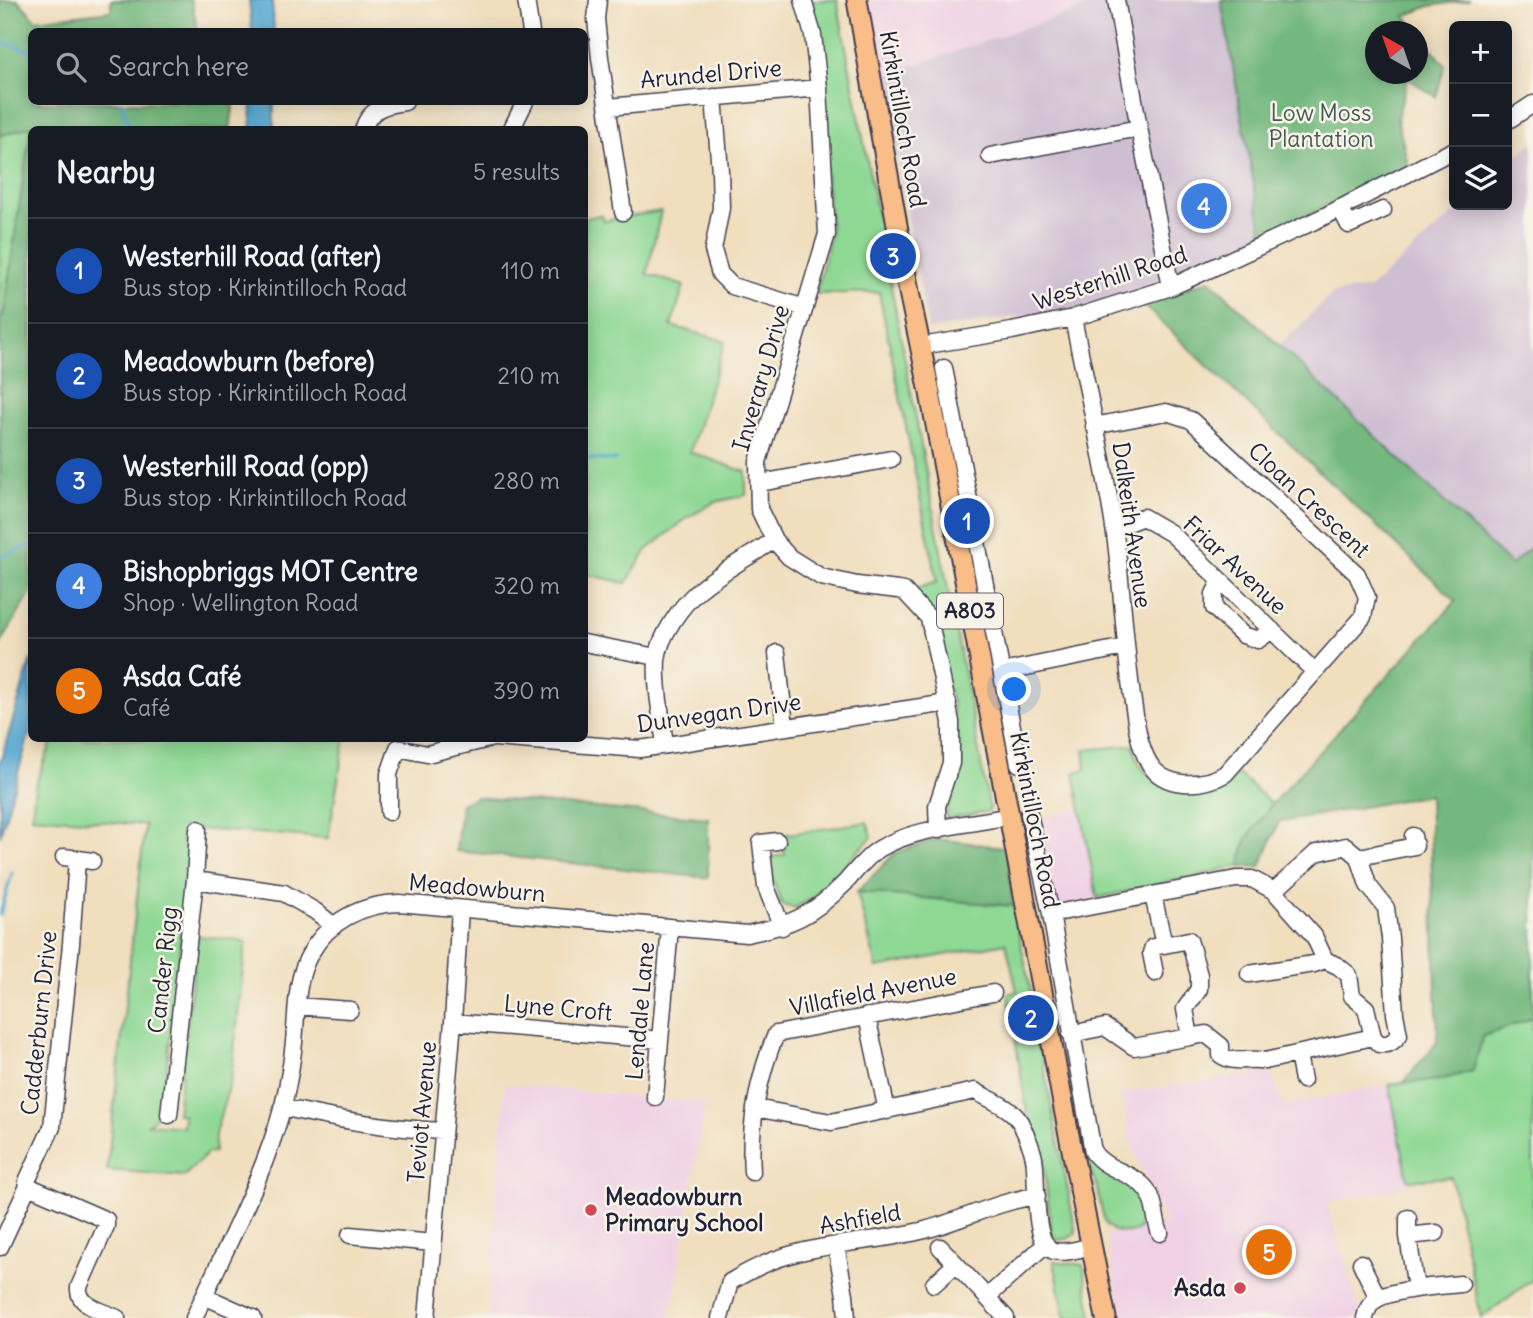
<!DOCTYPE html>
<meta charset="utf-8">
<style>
:root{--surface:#171b24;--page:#20242c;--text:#f1f3f6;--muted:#9ea1a6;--line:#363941;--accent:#d1495b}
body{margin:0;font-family:Delius,sans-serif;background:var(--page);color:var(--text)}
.controls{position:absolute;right:21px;top:21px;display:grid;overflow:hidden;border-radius:10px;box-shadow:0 4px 18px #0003}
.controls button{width:63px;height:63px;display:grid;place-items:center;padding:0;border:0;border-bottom:2px solid var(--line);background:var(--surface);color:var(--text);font:35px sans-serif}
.compass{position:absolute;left:1365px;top:21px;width:63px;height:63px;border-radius:50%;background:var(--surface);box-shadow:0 4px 18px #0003;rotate:320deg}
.you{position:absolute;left:1015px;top:690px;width:24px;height:24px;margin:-18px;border:5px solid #fff;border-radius:50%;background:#1a73e8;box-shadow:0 0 0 10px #1a73e833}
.badge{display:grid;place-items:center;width:46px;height:46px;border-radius:50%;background:var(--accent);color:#fff;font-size:23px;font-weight:700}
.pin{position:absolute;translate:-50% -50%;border:4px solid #fff;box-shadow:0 2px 7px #0006}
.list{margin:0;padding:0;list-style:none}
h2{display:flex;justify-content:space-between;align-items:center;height:91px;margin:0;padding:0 28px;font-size:30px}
h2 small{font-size:23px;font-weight:400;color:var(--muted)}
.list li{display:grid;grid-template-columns:46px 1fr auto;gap:21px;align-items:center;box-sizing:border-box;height:105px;padding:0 28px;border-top:2px solid var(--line)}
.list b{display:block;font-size:26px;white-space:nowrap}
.list p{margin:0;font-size:23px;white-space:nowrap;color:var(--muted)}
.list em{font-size:23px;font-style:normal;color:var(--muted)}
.icon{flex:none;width:38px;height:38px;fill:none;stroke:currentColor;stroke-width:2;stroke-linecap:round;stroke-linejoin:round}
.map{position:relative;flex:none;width:1533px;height:1318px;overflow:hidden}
.search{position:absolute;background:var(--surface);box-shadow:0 4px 18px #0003;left:28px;top:28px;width:560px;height:77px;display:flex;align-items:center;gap:18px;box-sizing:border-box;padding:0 24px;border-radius:10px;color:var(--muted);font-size:26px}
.panel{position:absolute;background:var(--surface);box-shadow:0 4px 18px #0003;left:28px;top:126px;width:560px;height:616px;border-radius:10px}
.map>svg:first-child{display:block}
.built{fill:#f0d0e5}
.industrial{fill:#cebed2}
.green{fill:#8fd894;stroke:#587d68;stroke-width:2}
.forest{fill:#73b87e;stroke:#4a6d5c;stroke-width:2}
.water{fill:#57a7d1;stroke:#3c6486;stroke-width:2}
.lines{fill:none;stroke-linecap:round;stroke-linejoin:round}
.stream{stroke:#57a7d1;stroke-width:3.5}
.minor-casing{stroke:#413e4e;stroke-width:19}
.major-casing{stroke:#413e4e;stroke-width:23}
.minor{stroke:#fff;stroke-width:16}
.major{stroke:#f8bd88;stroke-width:19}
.poi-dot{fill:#d1495b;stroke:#f7f3e8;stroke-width:2.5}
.labels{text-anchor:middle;stroke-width:5;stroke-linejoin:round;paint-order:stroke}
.shield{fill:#f7f3e8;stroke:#62616f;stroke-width:2}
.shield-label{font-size:21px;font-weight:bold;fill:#22223b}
.street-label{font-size:23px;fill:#22223b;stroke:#f7f3e8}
.park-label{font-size:23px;fill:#435956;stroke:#f7f3e8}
.poi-label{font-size:23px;font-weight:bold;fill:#22223b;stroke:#f7f3e8;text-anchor:start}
</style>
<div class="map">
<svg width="1533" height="1318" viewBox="0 0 1533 1318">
<rect width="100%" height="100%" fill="#f7f3e8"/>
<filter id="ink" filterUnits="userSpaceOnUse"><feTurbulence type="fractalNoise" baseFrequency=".0143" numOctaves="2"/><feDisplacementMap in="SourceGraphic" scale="14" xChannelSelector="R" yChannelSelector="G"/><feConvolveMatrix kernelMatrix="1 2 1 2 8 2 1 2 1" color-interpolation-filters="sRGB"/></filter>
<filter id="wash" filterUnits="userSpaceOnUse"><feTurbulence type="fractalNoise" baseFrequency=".00686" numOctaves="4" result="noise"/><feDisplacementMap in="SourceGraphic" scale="28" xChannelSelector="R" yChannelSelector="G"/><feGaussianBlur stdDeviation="1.57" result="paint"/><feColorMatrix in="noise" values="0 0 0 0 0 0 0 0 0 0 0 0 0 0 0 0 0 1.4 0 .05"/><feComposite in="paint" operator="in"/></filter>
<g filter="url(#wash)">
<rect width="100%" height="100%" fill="#f0debd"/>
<!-- built -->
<path class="built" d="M868,0H1108L882,76Z
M1080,808L1097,898L1039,910L1024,823Z
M1271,1072L1284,1106L1389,1084L1408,1186L1327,1203L1360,1311L1357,1318H1122L1106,1234L1166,1224L1131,1144L1121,1093Z
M505,1084L705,1103L670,1318H488Z"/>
<!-- industrial -->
<path class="industrial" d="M1108,0H1221L1263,235L1158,282L1079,308L928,330L882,76Z
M1533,142V546L1511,566L1279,346L1333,293L1370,288L1463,205H1507V165Z"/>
<!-- green -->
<path class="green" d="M811,0H837L990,811L946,819L953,704L912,590L937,582L879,292L816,294L831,232Z
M0,111L34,125L32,130L0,348Z
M661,211L647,274L684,286L671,326L725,341L690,452L746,472V495L715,502L687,518L647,550L626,583L585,574V218L602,215L604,221Z
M53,739H345L328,838L183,828L182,841L191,845L162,1111L148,1124L183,1127L184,1115L177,1114L197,936L246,941L231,1079L215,1134L214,1152L208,1153L184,1176L107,1170L145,825L32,816L35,786Z
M1134,745C1135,750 1136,756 1138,761C1150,787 1188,797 1214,789C1223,786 1231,779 1238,774L1272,804L1246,840L1240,866L1097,898L1074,773L1086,769L1084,750Z
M867,822L872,837L811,899L794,908L782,905L772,878V857L785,855L782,835Z
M857,892L1013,906L1033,1001L1031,1021L1035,1043L1042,1057L1076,1233L1067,1239L1058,1240L1052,1234L1044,1168L1028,1119L1008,994L1017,991L1006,943L877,968Z
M1059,1004L1087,1154L1144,1195L1148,1209L1143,1224L1136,1231L1130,1233L1114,1231L1107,1226L1104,1220L1096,1184L1083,1152L1055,1005Z
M1533,1018V1279L1481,1318L1451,1177L1408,1180L1389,1084L1403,1083L1483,1036Z
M1054,1261L1083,1265L1092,1318H1065Z"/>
<!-- forest -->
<path class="forest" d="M0,0H18L36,20L111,11V0H191L198,31L32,32V102H234L230,129L32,130L31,592L0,645V319L3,316L31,126L0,136Z
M1221,0H1470L1429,6L1405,16L1417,31L1376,32V74H1418V32L1445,65L1436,97L1408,78L1397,118L1409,169L1263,235Z
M1210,280L1511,565L1533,546V1018L1483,1036L1473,1071L1440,1080L1403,1083L1438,1041L1429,795L1279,822L1260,867L1240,866L1246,840L1272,804L1456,601L1142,304Z
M476,797L708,818V878L456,851L461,804Z
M937,839L1007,848L1013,906L857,892L895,853Z"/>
<!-- water -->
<path class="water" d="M249,0H272L274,31H252Z
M252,102H274V129H251Z
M31,659V728L0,836V763Z"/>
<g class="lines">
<!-- stream -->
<path class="stream" d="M0,42L32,51
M121,102L130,130
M584,459L616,460
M0,557L32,544
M0,915L12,873"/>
</g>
</g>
<g filter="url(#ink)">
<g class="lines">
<!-- minor casing -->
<g class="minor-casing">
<path id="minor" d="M526,0L531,32
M598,0L596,19L600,58L623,212
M803,0L813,35L819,88L827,234L758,462L759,509L774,540L789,557L821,577L857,585L898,590L904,591L929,618L951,722V763L937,806L938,830
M1116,0L1139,128L1171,287
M714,97L720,171L721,208L713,250L720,274L732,286L805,308
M608,107L819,88
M1507,121L1533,104
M363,130C369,109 385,104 405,102
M511,130L525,102
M990,156L1139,128
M1340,208L1349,225L1383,210
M1073,318C1087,388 1103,457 1114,527C1122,583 1124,640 1132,696C1136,719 1137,742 1149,763C1164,789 1202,787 1225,774L1363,617L1367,597L1357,574L1191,420L1166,412L1094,426
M921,346L1012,331L1073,318L1171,287L1323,217L1454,150
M944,368L1019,764
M760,483L891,459
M1114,528L1143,517L1172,534L1315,672
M1220,582L1214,594V608L1243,635L1258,640L1272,630
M584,643L657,657
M777,653L785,727
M1002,672L1125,647
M495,738L640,749L948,703
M665,745C662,718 655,688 657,660C659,637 681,606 698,591C720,572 749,557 774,540
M389,812V774L398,748L427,754L493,738
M1029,814L1051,914L1093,1152C1106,1171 1134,1172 1147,1190C1156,1202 1154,1219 1160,1233
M777,841L761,843L766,887L782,927
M64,857L92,861
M1359,857L1415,846L1413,836
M77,859L71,944L52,1127L27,1181L28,1186L106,1220V1226L79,1287C77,1306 102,1311 117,1318
M195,880L284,893L315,911L334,926
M1051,914L1236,879H1252L1274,891L1314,936L1325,960L1338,966L1349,975L1352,996L1366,1008L1373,1037L1379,1044C1389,1045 1392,1043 1399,1035L1395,1014L1390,938L1386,908L1368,885L1359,857L1346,846L1316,853L1274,891
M1155,973L1151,953L1153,947L1164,945
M1249,974L1314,964L1325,960
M297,1006L350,1010
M867,1016L887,1111
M453,1022L660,1040
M1071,1034L1105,1027L1134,1047L1190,1037L1185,1009L1199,989V975L1189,940L1164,945L1153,895
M1190,1037L1206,1034L1221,1046V1055C1236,1065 1248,1057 1265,1061L1373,1037
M1298,1055L1303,1080
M655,1097L670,928
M282,1107C336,1120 387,1128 442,1131
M755,1108L831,1122L975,1091C990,1100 1011,1107 1020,1122C1025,1132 1032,1147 1034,1158C1038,1178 1031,1244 1054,1251C1066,1254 1081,1248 1092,1246
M169,1115L195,880L198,829
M752,1172C749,1126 758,1077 776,1034L993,993
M1408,1218V1236L1416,1289
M350,1235L433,1243
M1408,1236L1436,1233
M836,1246L845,1295L847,1318
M0,1247L28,1186
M940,1247L956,1264
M1361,1263L1378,1298
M934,1284L956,1264L1006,1318
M204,1296L253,1318
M987,1297L1046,1244
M194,1318C225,1248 263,1179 283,1106C288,1085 292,1063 294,1042C297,1013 295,980 310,954C328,921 362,904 399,903L747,934C791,925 812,916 845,883C855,872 866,857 879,849C916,827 967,825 1010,816
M427,1318L453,1022L460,909
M720,1318L730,1282C750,1270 770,1260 793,1254C836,1242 882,1241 925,1230C963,1220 998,1201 1037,1196
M1365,1318C1367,1310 1369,1304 1377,1299C1394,1289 1440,1286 1461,1284"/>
</g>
<!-- major casing -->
<g class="major-casing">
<path id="major" d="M857,0L909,292L929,388L1068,1130L1106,1318"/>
</g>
<!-- minor -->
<use href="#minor" class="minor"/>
<!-- major -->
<use href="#major" class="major"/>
</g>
</g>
<!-- markers -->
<g class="poi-dot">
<circle cx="591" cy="1210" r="7"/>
<circle cx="1240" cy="1288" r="7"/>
</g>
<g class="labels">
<!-- shield labels -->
<rect class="shield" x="937" y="593.5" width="66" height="35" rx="5"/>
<g class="shield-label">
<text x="970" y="618">A803</text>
</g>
<!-- street labels -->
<g class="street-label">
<text transform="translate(711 74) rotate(-5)" y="8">Arundel Drive</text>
<text transform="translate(903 119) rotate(80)" y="8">Kirkintilloch Road</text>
<text transform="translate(1110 278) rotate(-18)" y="8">Westerhill Road</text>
<text transform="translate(761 378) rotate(-74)" y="8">Inverary Drive</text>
<text transform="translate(1309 500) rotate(43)" y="8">Cloan Crescent</text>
<text transform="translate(1132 525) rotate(82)" y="8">Dalkeith Avenue</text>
<text transform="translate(1235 565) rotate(43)" y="8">Friar Avenue</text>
<text transform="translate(719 713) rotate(-8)" y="8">Dunvegan Drive</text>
<text transform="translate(1035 820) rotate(79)" y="8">Kirkintilloch Road</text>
<text transform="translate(477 888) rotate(5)" y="8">Meadowburn</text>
<text transform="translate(163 970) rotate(-84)" y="8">Cander Rigg</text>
<text transform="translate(873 992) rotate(-11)" y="8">Villafield Avenue</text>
<text transform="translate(558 1008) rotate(5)" y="8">Lyne Croft</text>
<text transform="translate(640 1011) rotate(-85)" y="8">Lendale Lane</text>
<text transform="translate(39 1023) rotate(-84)" y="8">Cadderburn Drive</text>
<text transform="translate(422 1112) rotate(-85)" y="8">Teviot Avenue</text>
<text transform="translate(860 1219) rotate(-10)" y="8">Ashfield</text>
</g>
<!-- park labels -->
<g class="park-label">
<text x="1321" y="121">Low Moss<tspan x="1321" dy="26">Plantation</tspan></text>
</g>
<!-- poi labels -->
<g class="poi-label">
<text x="605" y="1205">Meadowburn<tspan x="605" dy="26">Primary School</tspan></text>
<text x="1226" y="1296" text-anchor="end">Asda</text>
</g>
</g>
</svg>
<div class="controls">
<button>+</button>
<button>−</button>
<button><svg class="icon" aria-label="layers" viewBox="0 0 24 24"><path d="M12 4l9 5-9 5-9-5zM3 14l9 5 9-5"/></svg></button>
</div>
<svg class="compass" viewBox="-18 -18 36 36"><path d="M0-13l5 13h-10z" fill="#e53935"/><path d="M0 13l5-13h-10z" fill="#9ea1a6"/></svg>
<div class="you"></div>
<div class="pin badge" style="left:967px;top:521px;background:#1a4fb4">1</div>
<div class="pin badge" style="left:1031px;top:1018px;background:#1a4fb4">2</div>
<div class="pin badge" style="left:893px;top:256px;background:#1a4fb4">3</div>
<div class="pin badge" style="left:1204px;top:206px;background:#3f7fe0">4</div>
<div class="pin badge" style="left:1269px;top:1252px;background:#e8710a">5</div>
<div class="search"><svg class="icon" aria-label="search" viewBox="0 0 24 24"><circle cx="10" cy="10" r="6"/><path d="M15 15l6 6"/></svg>Search here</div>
<section class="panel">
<h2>Nearby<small>5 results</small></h2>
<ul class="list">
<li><span class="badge" style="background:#1a4fb4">1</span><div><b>Westerhill Road (after)</b><p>Bus stop · Kirkintilloch Road</p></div><em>110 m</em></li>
<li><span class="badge" style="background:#1a4fb4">2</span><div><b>Meadowburn (before)</b><p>Bus stop · Kirkintilloch Road</p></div><em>210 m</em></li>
<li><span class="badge" style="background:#1a4fb4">3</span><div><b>Westerhill Road (opp)</b><p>Bus stop · Kirkintilloch Road</p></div><em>280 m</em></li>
<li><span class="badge" style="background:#3f7fe0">4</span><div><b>Bishopbriggs MOT Centre</b><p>Shop · Wellington Road</p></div><em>320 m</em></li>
<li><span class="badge" style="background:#e8710a">5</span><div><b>Asda Café</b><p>Café</p></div><em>390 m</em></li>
</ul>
</section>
</div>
